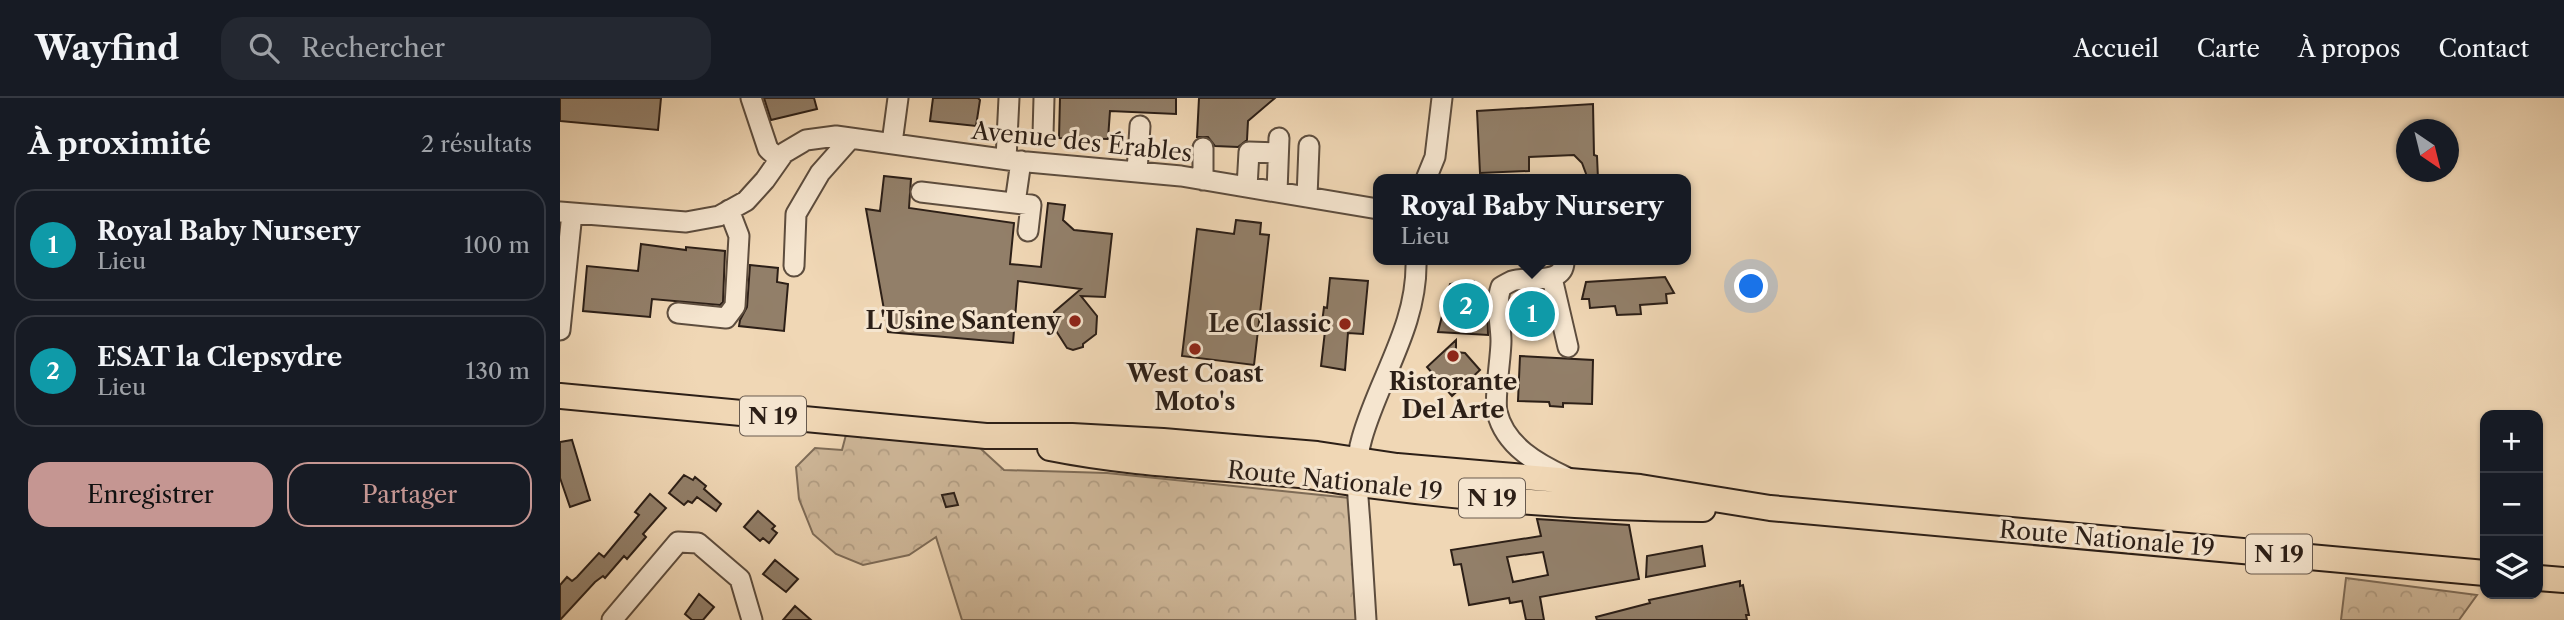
<!DOCTYPE html>
<html lang="fr">
<meta charset="utf-8">
<style>
:root{--surface:#171b24;--page:#242831;--text:#f1f3f6;--muted:#9ea1a6;--line:#363941;--accent:#c59692}
body{margin:0;font-family:"Libre Caslon Text",serif;background:var(--page);color:var(--text)}
.controls{position:absolute;right:21px;bottom:21px;display:grid;overflow:hidden;border-radius:14px;box-shadow:0 2px 5px #0004}
.controls button{width:63px;height:63px;display:grid;place-items:center;padding:0;border:0;border-bottom:2px solid var(--line);background:var(--surface);color:var(--text);font:35px sans-serif}
.compass{position:absolute;left:1836px;top:21px;width:63px;height:63px;border-radius:50%;background:var(--surface);box-shadow:0 2px 5px #0004;rotate:145deg}
.you{position:absolute;left:1192px;top:189px;width:24px;height:24px;margin:-18px;border:5px solid #fff;border-radius:50%;background:#1a73e8;box-shadow:0 0 0 10px #1a73e833}
.badge{display:grid;place-items:center;width:46px;height:46px;border-radius:50%;background:var(--accent);color:#fff;font-size:23px;font-weight:700}
.pin{position:absolute;translate:-50% -50%;border:4px solid #fff;box-shadow:0 2px 7px #0006}
.popup{position:absolute;left:813px;top:76px;width:318px;height:91px;box-sizing:border-box;display:grid;place-content:center;border-radius:14px;background:var(--surface);filter:drop-shadow(0 2px 5px #0005);font-size:23px;white-space:nowrap;color:var(--muted)}
.popup b{font-size:26px;color:var(--text)}
.popup::after{content:'';position:absolute;left:50%;top:100%;margin-left:-14px;border:14px solid transparent;border-top-color:var(--surface)}
.list{margin:0;padding:0;list-style:none}
h2{display:flex;justify-content:space-between;align-items:center;height:91px;margin:0;padding:0 28px;font-size:30px}
h2 small{font-size:23px;font-weight:400;color:var(--muted)}
.list li{display:grid;grid-template-columns:46px 1fr auto;gap:21px;align-items:center;box-sizing:border-box;height:112px;margin:0 14px 14px;padding:0 14px;border:2px solid var(--line);border-radius:21px}
.list b{display:block;font-size:26px;white-space:nowrap}
.list p{margin:0;font-size:23px;white-space:nowrap;color:var(--muted)}
.list em{font-size:23px;font-style:normal;color:var(--muted)}
.actions{display:flex;gap:14px;padding:21px 28px}
.actions a{flex:1;padding:16px 0;border:2px solid var(--accent);border-radius:21px;text-align:center;font-size:24px;color:var(--accent)}
.actions .main{background:var(--accent);color:#111}
.icon{flex:none;width:38px;height:38px;fill:none;stroke:currentColor;stroke-width:2;stroke-linecap:round;stroke-linejoin:round}
.map{position:relative;flex:none;width:2004px;height:522px;overflow:hidden}
header{display:flex;align-items:center;gap:42px;box-sizing:border-box;height:98px;padding:0 35px;background:var(--surface);border-bottom:2px solid var(--line)}
header strong{font-size:33px}
nav{display:flex;gap:38px;margin-inline-start:auto;font-size:24px}
.search{width:490px;height:63px;background:var(--page);display:flex;align-items:center;gap:18px;box-sizing:border-box;padding:0 24px;border-radius:21px;color:var(--muted);font-size:26px}
main{display:flex}
aside{flex:1;background:var(--surface)}
.map>svg:first-child{display:block}
.forest{fill:url(#forest-crowns);stroke:#7e6c58;stroke-width:2}
.building{fill:#927f69;stroke:#2c1f17;stroke-width:2;fill-rule:evenodd}
.lines{fill:none;stroke-linecap:round;stroke-linejoin:round}
.minor-casing{stroke:#5d4d3e;stroke-width:23}
.major-casing{stroke:#2c1f17;stroke-width:28}
.minor{stroke:#f5e5cf;stroke-width:19}
.major{stroke:#f0d7b5;stroke-width:24}
.poi-dot{fill:#8f2418;stroke:#f5e5cf;stroke-width:2.5}
.labels{text-anchor:middle;stroke-width:6;stroke-linejoin:round;paint-order:stroke}
.shield{fill:#f5e5cf;stroke:#685a4e;stroke-width:2}
.shield-label{font-size:23px;font-weight:bold;fill:#2c1f17}
.street-label{font-size:24px;fill:#2c1f17;stroke:#f5e5cf}
.poi-label{font-size:24px;font-weight:bold;fill:#2c1f17;stroke:#f5e5cf;text-anchor:end}
</style>
<header>
<strong>Wayfind</strong>
<div class="search"><svg class="icon" aria-label="search" viewBox="0 0 24 24"><circle cx="10" cy="10" r="6"/><path d="M15 15l6 6"/></svg>Rechercher</div>
<nav><a>Accueil</a><a>Carte</a><a>À propos</a><a>Contact</a></nav>
</header>
<main>
<aside>
<h2>À proximité<small>2 résultats</small></h2>
<ul class="list">
<li><span class="badge" style="background:#0f9aa8">1</span><div><b>Royal Baby Nursery</b><p>Lieu</p></div><em>100 m</em></li>
<li><span class="badge" style="background:#0f9aa8">2</span><div><b>ESAT la Clepsydre</b><p>Lieu</p></div><em>130 m</em></li>
</ul>
<div class="actions"><a class="main">Enregistrer</a><a>Partager</a></div>
</aside>
<div class="map">
<svg width="2004" height="522" viewBox="0 0 2004 522">
<defs>
<pattern id="forest-crowns" width="20" height="18" patternUnits="userSpaceOnUse" patternTransform="scale(1.75)"><rect width="20" height="18" fill="#cfb89a"/><path d="M2 6a3 3 0 1 1 6 0M12 15a3 3 0 1 1 6 0" fill="none" stroke="#b29e84"/></pattern>
</defs>
<rect width="100%" height="100%" fill="#f0d7b5"/>
<filter id="stains"><feTurbulence type="fractalNoise" baseFrequency=".00286" numOctaves="4"/><feColorMatrix values="0 0 0 0 .2 0 0 0 0 .09 0 0 0 0 .02 0 0 0 .5 -.17"/></filter>
<radialGradient id="worn" r=".72"><stop offset=".6" stop-color="#630" stop-opacity="0"/><stop offset="1" stop-color="#630" stop-opacity=".3"/></radialGradient>
<!-- forest -->
<path class="forest" d="M287,333L409,340L444,372L547,375L790,400L797,522H402L376,439L349,457L303,467L276,456L253,436L239,401L236,369L255,350L282,352Z
M1786,480L1917,497L1899,522H1781Z"/>
<!-- building -->
<path class="building" d="M0,0H101L98,32L0,23Z
M204,0H254L257,11L211,22Z
M373,0H418L420,2L416,28L370,23Z
M500,0H616V16L550,13L548,41L499,40Z
M639,0H715L688,23L687,42L678,49L655,48L648,39H637Z
M1033,6L1034,57L1037,58L1038,81H1028L1022,65L1014,57L969,59V73L920,75L917,13Z
M324,78L351,81L349,110L454,125L450,166L481,169L488,105L505,107L503,122L514,132L552,136L545,199L521,198L537,218L536,236L523,246V249L513,252L507,250L493,228L494,214L521,191L458,183L453,245L328,234L306,111L320,113Z
M676,122L701,125L700,136L709,137L694,267L622,258L637,131L674,136Z
M81,146L126,152V149L165,153L163,204L160,207L92,201L90,219L23,213L27,168L78,173Z
M190,167L218,170L217,184L228,186L224,233L179,228L180,222L187,209Z
M1105,179L1114,195L1106,196L1107,205L1080,207L1081,216L1057,217L1055,208L1030,210L1029,201H1022L1026,184Z
M770,180L808,183L803,236L788,235L785,272L761,268L765,233H761L764,209L767,210Z
M905,183H914L927,197L928,237L878,234L890,186Z
M980,209L981,236L963,237V210Z
M896,242V254L905,255L920,272L892,298L867,269Z
M960,258L1033,262L1032,306L1003,305V309L990,308L989,304L958,303Z
M12,342L30,402L10,409L0,380V344Z
M124,377L133,382L135,379L146,388L144,391L161,406L156,413L137,399L132,405L128,403L124,407L109,395Z
M394,395L398,407L386,409L382,397Z
M90,396L106,410L83,436L86,439L67,461L64,458L45,480L43,478L35,484L0,522V487L7,479L12,483L17,479L39,455L44,459L79,417L75,414Z
M198,413L215,428L212,431L217,435L209,445L203,440L200,443L184,429Z
M977,421L1069,427L1079,481L980,499L984,522H966L962,503L950,505L949,500L909,507L901,466L894,467L891,452L981,438ZM983,454L988,477L953,484L947,459Z
M1142,448L1145,468L1086,479L1087,458Z
M215,462L238,481L226,494L203,476Z
M1180,483V488L1183,487L1189,517H1186L1187,522H1037L1036,519L1090,505L1089,502Z
M139,496L154,509L143,522H132L125,516Z
M235,508L251,522H223Z"/>
<g class="lines">
<!-- minor casing -->
<g class="minor-casing">
<path id="minor" d="M191,0L208,51L219,61
M483,37L484,0
M332,45L338,0
M446,61L449,0
M577,73L580,28
M866,81L875,59L882,0
M643,82V50
M687,89L689,54L718,55
M361,94L471,107L468,133
M717,94L719,40
M747,99L749,48
M455,105L461,63
M0,114L126,124L159,118L186,103L205,82L224,55L246,42L276,38L456,63L621,78L818,111
M1004,162C1005,188 968,178 952,183C950,184 942,188 941,189C935,206 941,225 941,243C941,260 934,299 937,314C945,348 978,366 1006,379
M234,168L236,116L260,75L291,40
M992,180L1008,249
M118,215L166,220L175,208L179,138L169,112
M0,232L12,115
M52,522L118,444L138,445L180,481L192,522
M806,522C804,490 802,458 800,426C798,399 794,366 802,340C819,280 858,227 856,162"/>
</g>
<!-- major casing -->
<g class="major-casing">
<path id="major" d="M0,298L426,338H512L603,343L757,356L837,368L1080,389L1210,410L1925,475
M490,350C574,367 662,369 747,378C765,380 782,384 800,386C913,401 1028,411 1143,411
M1978,480L2004,482"/>
</g>
<!-- minor -->
<use href="#minor" class="minor"/>
<!-- major -->
<use href="#major" class="major"/>
</g>
<!-- markers -->
<g class="poi-dot">
<circle cx="515" cy="223" r="7"/>
<circle cx="785" cy="226" r="7"/>
<circle cx="635" cy="251" r="7"/>
<circle cx="893" cy="258" r="7"/>
</g>
<g class="labels">
<!-- shield labels -->
<g class="shield">
<rect x="180" y="298.5" width="66" height="39" rx="5"/>
<rect x="899" y="380.5" width="66" height="39" rx="5"/>
<rect x="1686" y="436.5" width="66" height="39" rx="5"/>
</g>
<g class="shield-label">
<text x="213" y="326">N 19</text>
<text x="932" y="408">N 19</text>
<text x="1719" y="464">N 19</text>
</g>
<!-- street labels -->
<g class="street-label">
<text transform="translate(522 44) rotate(6)" y="8">Avenue des Érables</text>
<text transform="translate(775 383) rotate(6)" y="8">Route Nationale 19</text>
<text transform="translate(1547 441) rotate(5)" y="8">Route Nationale 19</text>
</g>
<!-- poi labels -->
<g class="poi-label">
<text x="501" y="231">L'Usine Santeny</text>
<text x="771" y="234">Le Classic</text>
<text x="635" y="284" text-anchor="middle">West Coast<tspan x="635" dy="28">Moto's</tspan></text>
<text x="893" y="292" text-anchor="middle">Ristorante<tspan x="893" dy="28">Del Arte</tspan></text>
</g>
</g>
<rect width="100%" height="100%" filter="url(#stains)"/>
<rect width="100%" height="100%" fill="url(#worn)"/>
</svg>
<div class="controls">
<button>+</button>
<button>−</button>
<button><svg class="icon" aria-label="layers" viewBox="0 0 24 24"><path d="M12 4l9 5-9 5-9-5zM3 14l9 5 9-5"/></svg></button>
</div>
<svg class="compass" viewBox="-18 -18 36 36"><path d="M0-13l5 13h-10z" fill="#e53935"/><path d="M0 13l5-13h-10z" fill="#9ea1a6"/></svg>
<div class="you"></div>
<div class="pin badge" style="left:972px;top:216px;background:#0f9aa8">1</div>
<div class="popup"><b>Royal Baby Nursery</b>Lieu</div>
<div class="pin badge" style="left:906px;top:208px;background:#0f9aa8">2</div>
</div>
</main>
